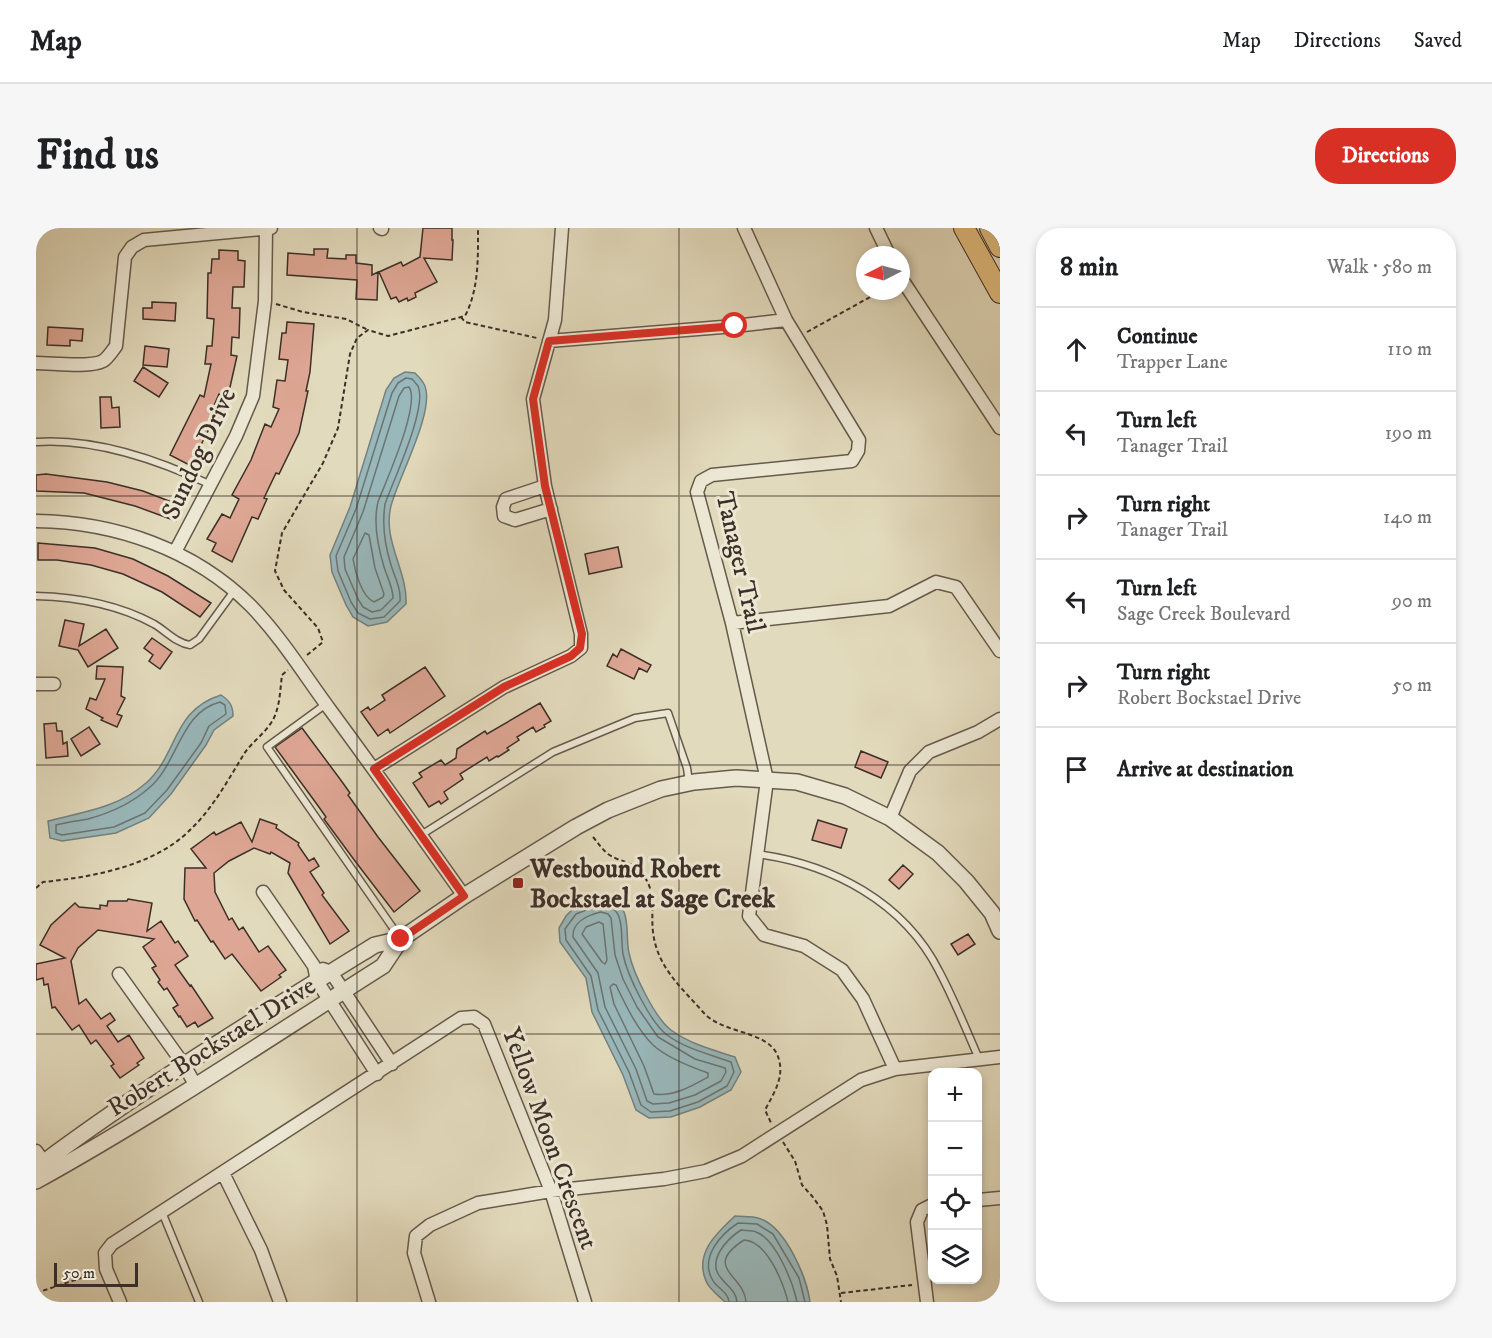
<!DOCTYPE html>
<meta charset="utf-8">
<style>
:root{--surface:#fff;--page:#f6f6f6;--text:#202124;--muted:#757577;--line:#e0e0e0;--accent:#d93025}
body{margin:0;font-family:"IM FELL DW Pica",serif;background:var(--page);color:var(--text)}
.controls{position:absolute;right:18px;bottom:18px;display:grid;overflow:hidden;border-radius:12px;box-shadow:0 3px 9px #0003}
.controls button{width:54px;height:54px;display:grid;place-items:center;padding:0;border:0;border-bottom:2px solid var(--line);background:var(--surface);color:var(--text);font:30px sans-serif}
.compass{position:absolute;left:820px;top:18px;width:54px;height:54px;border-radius:50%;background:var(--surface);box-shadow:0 3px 9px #0003;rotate:264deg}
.scale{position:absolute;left:18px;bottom:15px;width:84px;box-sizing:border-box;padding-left:6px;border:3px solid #3d2f28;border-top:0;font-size:16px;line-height:21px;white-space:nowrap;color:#3d2f28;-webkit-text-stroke:4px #ece7d3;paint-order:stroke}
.stop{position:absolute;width:18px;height:18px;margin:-14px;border:4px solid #d93025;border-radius:50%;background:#fff}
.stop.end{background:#d93025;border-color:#fff;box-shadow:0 2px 6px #0008}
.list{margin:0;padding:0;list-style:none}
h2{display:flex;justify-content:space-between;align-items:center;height:78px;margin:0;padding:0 24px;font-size:26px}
h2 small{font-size:20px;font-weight:400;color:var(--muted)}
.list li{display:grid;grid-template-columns:39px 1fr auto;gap:18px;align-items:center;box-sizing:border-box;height:84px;padding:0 24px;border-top:2px solid var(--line)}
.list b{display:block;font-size:22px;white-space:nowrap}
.list p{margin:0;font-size:20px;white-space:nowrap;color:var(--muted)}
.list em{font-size:20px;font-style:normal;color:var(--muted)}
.icon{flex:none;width:33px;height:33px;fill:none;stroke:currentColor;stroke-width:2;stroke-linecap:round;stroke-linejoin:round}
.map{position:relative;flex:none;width:964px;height:1074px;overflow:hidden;border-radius:24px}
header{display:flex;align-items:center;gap:36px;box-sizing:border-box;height:84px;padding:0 30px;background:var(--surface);border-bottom:2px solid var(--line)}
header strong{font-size:28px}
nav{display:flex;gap:33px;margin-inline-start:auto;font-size:21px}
.intro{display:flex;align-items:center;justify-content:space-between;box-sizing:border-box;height:144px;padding:0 36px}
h1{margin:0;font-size:42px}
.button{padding:15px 27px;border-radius:24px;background:var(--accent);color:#fff;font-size:21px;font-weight:700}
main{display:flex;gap:36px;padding:0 36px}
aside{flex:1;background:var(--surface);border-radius:24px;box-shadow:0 3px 9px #0003}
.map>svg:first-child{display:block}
.water{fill:#99b8bb;stroke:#748180;stroke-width:1.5}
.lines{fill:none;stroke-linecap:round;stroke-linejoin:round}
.shore{stroke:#6b7472;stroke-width:1.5}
.building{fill:#dea694;stroke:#3d2f28;stroke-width:1.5}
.service-casing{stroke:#665a4d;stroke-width:9}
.minor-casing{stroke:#665a4d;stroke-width:15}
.tertiary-casing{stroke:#665a4d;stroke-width:18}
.trunk-casing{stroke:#3d2f28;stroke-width:22}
.path{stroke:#3d2f28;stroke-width:2;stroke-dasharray:4.5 3;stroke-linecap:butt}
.service{stroke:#ece7d3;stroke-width:6}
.minor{stroke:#ece7d3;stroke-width:12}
.tertiary{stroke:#ece7d3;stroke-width:15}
.trunk{stroke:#e1bd7e;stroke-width:20}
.route{stroke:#d93025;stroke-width:8}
.grid{fill:none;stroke:#3d2f28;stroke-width:1.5;stroke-opacity:0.55}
.poi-dot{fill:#8f2418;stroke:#ece7d3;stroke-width:2}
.labels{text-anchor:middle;stroke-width:6;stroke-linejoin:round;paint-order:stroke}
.street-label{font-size:26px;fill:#3d2f28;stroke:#ece7d3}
.poi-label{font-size:26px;font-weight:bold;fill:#3d2f28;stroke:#ece7d3;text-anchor:start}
</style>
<header>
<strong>Map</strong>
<nav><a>Map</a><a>Directions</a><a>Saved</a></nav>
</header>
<div class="intro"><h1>Find us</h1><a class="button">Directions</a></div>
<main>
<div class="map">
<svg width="964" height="1074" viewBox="0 0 964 1074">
<rect width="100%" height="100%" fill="#e2dabc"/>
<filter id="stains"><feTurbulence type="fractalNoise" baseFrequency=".00333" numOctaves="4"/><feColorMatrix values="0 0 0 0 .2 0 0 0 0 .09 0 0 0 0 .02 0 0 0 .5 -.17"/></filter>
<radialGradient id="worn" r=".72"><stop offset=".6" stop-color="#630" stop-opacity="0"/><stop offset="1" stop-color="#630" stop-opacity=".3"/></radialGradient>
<!-- water -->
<path class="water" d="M369,144L379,145C382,148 386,152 388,156C401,180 362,250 355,278C346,312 372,344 370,376L351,394L332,398L317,389L310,377L296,344L294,327L314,279L350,162L358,150Z
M185,467C194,473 197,478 197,488L178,502L170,517L135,566L113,590L80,605L26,613L14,610L12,593C46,584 82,580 110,555C142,527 136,482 185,467Z
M565,670C575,673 583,674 588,684C593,696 590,713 593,725C597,745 619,790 635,802C654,816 677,822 699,829L705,844L695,862L664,879L635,889L613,890L600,882L587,847L556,784L550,750L524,714L523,700L530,688L537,681Z
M699,988C706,989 715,988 722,990C749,997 771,1050 774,1074H689C683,1068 673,1061 670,1053C658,1025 681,1005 699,988Z"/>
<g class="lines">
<!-- shore -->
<path class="shore" d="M370,150L376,151C377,152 382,158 382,158C392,179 357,253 349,276C346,296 349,318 355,337C359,350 365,360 364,373L348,389L334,391L322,385L315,374L302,343L300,328L320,281L356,165L362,155Z
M373,159C385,176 350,253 342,274C337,294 342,319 348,339C351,349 357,359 357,370L345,382L336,384L327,379L322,371L309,341L308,329L327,284L363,168L368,160Z
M329,305L333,307L339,340L348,366L347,369L338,374C326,369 319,344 317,331Z
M184,474L189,477L190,486L173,498L165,515L131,562L109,585L78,599L26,607L20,605V597C31,594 41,593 52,591C74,585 96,575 113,560C142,536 144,484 184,474Z
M565,676C573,678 580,680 583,689C587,700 585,714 587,726C591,747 614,794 631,807C650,821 673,826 695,834L698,844L691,858L662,874L634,883L615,884L605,877L593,844L562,782L555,748L530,712L529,701L540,686Z
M565,684L572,686L575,690L579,727L587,751L601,779L622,809L659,831L689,840L690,844L685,853L659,867L633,875L617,876L611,873L600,841L569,779L562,745L537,709C536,694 552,687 565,684Z
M563,694L567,696L571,732L569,736L566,734L546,706L550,699Z
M577,756L580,757C590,778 601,801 617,817C630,829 655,839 672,845V849C656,858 637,869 618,866L608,838L578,776L574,759Z
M693,1074C692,1063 680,1060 676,1051C664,1029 685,1006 702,995L721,996L737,1006L763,1050L769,1074
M701,1074C700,1063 692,1059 685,1050C670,1033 691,1011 705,1002C709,1003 716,1002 720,1004C740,1011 757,1055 761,1074
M710,1074C709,1047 665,1040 708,1012C731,1013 747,1054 752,1074"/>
</g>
<!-- building -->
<path class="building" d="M387,0H416V12H417L416,32L388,30L401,54L379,65L380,69L372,73L371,70L363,74L360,69L355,71L343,44L365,34L367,38L384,29Z
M278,21H292L291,30L310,31V27H320V35L336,37V47L342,44L341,72L320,71L321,52L251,47L252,25L278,27Z
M183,22L202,23V32L209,33L208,59H197L196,80H204L203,110L196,109L195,127L201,128L192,168L183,166L176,182L188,187L183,199L176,195L160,227L166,230L161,241L134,227L164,167L168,169L175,136H169L171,118H176L178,91L171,90L172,45H175L176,31H183Z
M116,74L140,75L139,93L107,91V80H116Z
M251,94L278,96L274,144L270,163H272L263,205L243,246L240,245L228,270L231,271L222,291L216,289L196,334L176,323L180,315L171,311L186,286L194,290L203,271L196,267L215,232L229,196L235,199L243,181L237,179L241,152L249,153L252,132L243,131L246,105H250Z
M12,99L47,101L46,113L34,112V118L11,117Z
M109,118L133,121L131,139L107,137Z
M107,139L132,155L123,169L98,153Z
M64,169H75L76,180L83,179L84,199L65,200Z
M10,246L71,254L107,263L146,278L140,293L99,278L48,265L0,263V247Z
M2,315L59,320L97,331L132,348L175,375L164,389L126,364L87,346L55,337L21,332H2Z
M582,319L586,339L553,346L549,326Z
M29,392L48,396L43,418L70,401L82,420L52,439L42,422L23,418Z
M116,410L136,424L124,441L113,433L117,427L108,420Z
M585,421L615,437L611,444L603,440L598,451L571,438L577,426L581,429Z
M61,438L87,439L85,468L89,470L81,486L86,488L81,499L65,492L67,490L50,481L54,470L60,472L69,451H60Z
M389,439L409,468L354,505L352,501L342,508L325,484L332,479L334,482L349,472L346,467Z
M504,475L515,493L508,497L509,499L500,504L497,499L481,509L483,512L471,520L473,522L462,529L461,528L453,533L451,529L424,546L427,551L408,564L412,571L405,576L403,573L393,579L377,555L386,549L383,545L405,532L409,537L420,530L421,521L449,503L451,506Z
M20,495L21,503H26L27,516L31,514L32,528L10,530L8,496Z
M53,499L64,516L45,528L35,511Z
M266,500L304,551L314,565L312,567L342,609L384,663L358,684L319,633L288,591L290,589L280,575L239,519Z
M825,523L852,534L845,550L819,539Z
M224,591L241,597L240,600L263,615L262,617L273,633L278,630L283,638L274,644L288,665L286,667L313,703L294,716L252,645L254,635L235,624L234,626L218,620L193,633L178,645L179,664L193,692L196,690L203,702L207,699L223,724L232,718L250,742L243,747L245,749L225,763L196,726L189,731L177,713L175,714L161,692L159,693L148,671L149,640H170L155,621L178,604L180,607L205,594L216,614Z
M782,592L811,601L805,620L776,612Z
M867,637L877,646L863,661L853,652Z
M92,671L116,675L111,703L125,693L139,715L142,713L152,728L139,737L154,758L155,757L177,790L162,799L159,794L151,799L144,788L143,789L137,780L142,777L131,760L128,762L122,754L124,752L116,740L120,738L107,719L118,711L62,702L42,720L35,733L43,776L50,771L65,791L74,785L79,792L71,798L82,814L93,807L108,830L101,835L103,837L84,850L75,838L78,836L60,812L55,816L43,797L36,802L19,779L16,780L12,756L8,757L7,750L0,752V736L29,730L4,717L15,697L39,675L43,679L64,681V677L71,678L72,673H91Z
M932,706L939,716L922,727L915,716Z"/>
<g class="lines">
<!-- service casing -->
<g class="service-casing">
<path id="service" d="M0,214C58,210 123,232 175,257
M0,368C41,369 81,376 118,396C130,403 140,415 154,417L163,411L198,363
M290,476L231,519L364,710
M385,607L517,524L599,490L632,485L651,540L653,554
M721,626C796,636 868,674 903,743C918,771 930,801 943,831
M126,984L163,1074"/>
</g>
<!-- minor casing -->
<g class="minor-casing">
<path id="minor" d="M344,0L346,1
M708,0L750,92L823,212L822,223L816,233L676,247L665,253L661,264L696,395L731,552L713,688L728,707L768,718L806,742L827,771L859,841
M840,0L853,27
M865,50L964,200
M513,113L699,98L750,92
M0,135C17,135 54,140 67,133C72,130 76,123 80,118L89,29L96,19L108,12L235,0
M509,258L470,271L467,279L468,288L479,292L515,281
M0,293C79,294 158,321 215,378C246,410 269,448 295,483C340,544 384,606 428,668
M139,324L200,208L217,168L229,73L230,0
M696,395L853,378L900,354L920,359L964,423
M0,456H18
M338,541L468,459L535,428L545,420V406L509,258L497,171L519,92L526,0
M854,590L874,543L893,524L942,504L964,491
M227,664L278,738L281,753L341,846
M287,741L295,744L356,836
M83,746L148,837L160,858
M0,923L8,934
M187,945L225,1022L244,1074
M942,972L964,970
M84,1074L70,1041L69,1025L76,1016L425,790L438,789L448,796L515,963L549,1074
M393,1074L378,1025L380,1008L394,997L442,975L515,963L628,951L670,943L706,928L825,852L859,841L964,829
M891,1074L881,994L886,982L896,977"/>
</g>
<!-- tertiary casing -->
<g class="tertiary-casing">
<path id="tertiary" d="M0,940C108,859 224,788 339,717L365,711L428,668L540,599L572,582L625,561L658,554L700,550L761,554L809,568L854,590L902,625L930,653L956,685L964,703
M0,953C119,887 232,811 347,738L365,711"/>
</g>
<!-- trunk casing -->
<g class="trunk-casing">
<path id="trunk" d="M928,0L964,65
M954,0L964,19"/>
</g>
<!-- path -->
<path class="path" d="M240,76L267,84L310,91L332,102
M425,89L429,94L501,110
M771,104L845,63
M271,427L287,414L282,400L248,362L239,343L246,305L287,235L302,200L314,126L321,110L332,102L352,108L429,88C443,61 442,30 442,0
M557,609C562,615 566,621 572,626C588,637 600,631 612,655C619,670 615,688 617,704C621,739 645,759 667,784C686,806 729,802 741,826C750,847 739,863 729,882L736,897
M0,660L7,654C57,649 119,638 155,601C177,580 192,552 208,526C215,515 227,507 235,495C244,482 244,462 246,447L252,442
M747,914L759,933L766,957L776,968L787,983L791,997L794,1031L801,1048L805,1074
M0,1065L60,1045
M805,1065L876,1057"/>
<!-- service -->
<use href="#service" class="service"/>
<!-- minor -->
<use href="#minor" class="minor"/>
<!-- tertiary -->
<use href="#tertiary" class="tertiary"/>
<!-- trunk -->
<use href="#trunk" class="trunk"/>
</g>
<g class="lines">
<!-- route -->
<path class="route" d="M365,711L428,668L338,541L468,459L535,428L544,420L546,406L509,258L497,171L513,113L699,98"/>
</g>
<!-- grid -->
<path class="grid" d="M321,0V1074M643,0V1074M0,268H964M0,537H964M0,806H964"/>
<!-- markers -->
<rect class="poi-dot" x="476" y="649" width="12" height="12" rx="3"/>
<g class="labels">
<!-- street labels -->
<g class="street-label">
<text transform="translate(162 225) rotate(-65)" y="9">Sundog Drive</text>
<text transform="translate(705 334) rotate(77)" y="9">Tanager Trail</text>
<text transform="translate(175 818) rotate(-32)" y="9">Robert Bockstael Drive</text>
<text transform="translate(515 910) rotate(70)" y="9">Yellow Moon Crescent</text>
</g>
<!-- poi labels -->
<g class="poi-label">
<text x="494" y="649">Westbound Robert<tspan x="494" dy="30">Bockstael at Sage Creek</tspan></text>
</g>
</g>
<rect width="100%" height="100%" filter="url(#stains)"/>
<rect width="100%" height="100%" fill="url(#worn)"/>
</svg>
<div class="controls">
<button>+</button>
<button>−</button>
<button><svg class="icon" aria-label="locate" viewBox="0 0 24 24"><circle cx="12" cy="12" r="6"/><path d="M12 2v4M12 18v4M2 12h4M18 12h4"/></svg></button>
<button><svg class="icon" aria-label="layers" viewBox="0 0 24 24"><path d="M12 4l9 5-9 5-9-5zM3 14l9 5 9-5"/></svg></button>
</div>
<svg class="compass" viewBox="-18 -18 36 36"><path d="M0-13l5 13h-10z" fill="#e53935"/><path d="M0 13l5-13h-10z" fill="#757577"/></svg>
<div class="scale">50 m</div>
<div class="stop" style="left:699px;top:98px"></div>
<div class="stop end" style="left:365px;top:711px"></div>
</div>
<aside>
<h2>8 min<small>Walk · 580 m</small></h2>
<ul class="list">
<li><svg class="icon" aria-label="ahead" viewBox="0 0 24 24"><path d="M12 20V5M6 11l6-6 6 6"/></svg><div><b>Continue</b><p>Trapper Lane</p></div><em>110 m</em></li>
<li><svg class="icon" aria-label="left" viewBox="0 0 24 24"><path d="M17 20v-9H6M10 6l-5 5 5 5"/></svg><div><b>Turn left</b><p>Tanager Trail</p></div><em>190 m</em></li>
<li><svg class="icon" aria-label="right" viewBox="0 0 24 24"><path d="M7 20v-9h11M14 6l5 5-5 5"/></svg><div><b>Turn right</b><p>Tanager Trail</p></div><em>140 m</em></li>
<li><svg class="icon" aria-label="left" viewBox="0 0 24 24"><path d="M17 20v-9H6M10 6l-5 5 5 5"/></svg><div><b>Turn left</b><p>Sage Creek Boulevard</p></div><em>90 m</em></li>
<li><svg class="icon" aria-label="right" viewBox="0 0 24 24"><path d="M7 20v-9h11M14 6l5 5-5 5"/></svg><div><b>Turn right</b><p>Robert Bockstael Drive</p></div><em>50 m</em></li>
<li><svg class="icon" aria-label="arrive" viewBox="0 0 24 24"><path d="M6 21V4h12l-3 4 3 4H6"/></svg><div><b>Arrive at destination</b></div></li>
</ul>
</aside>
</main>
